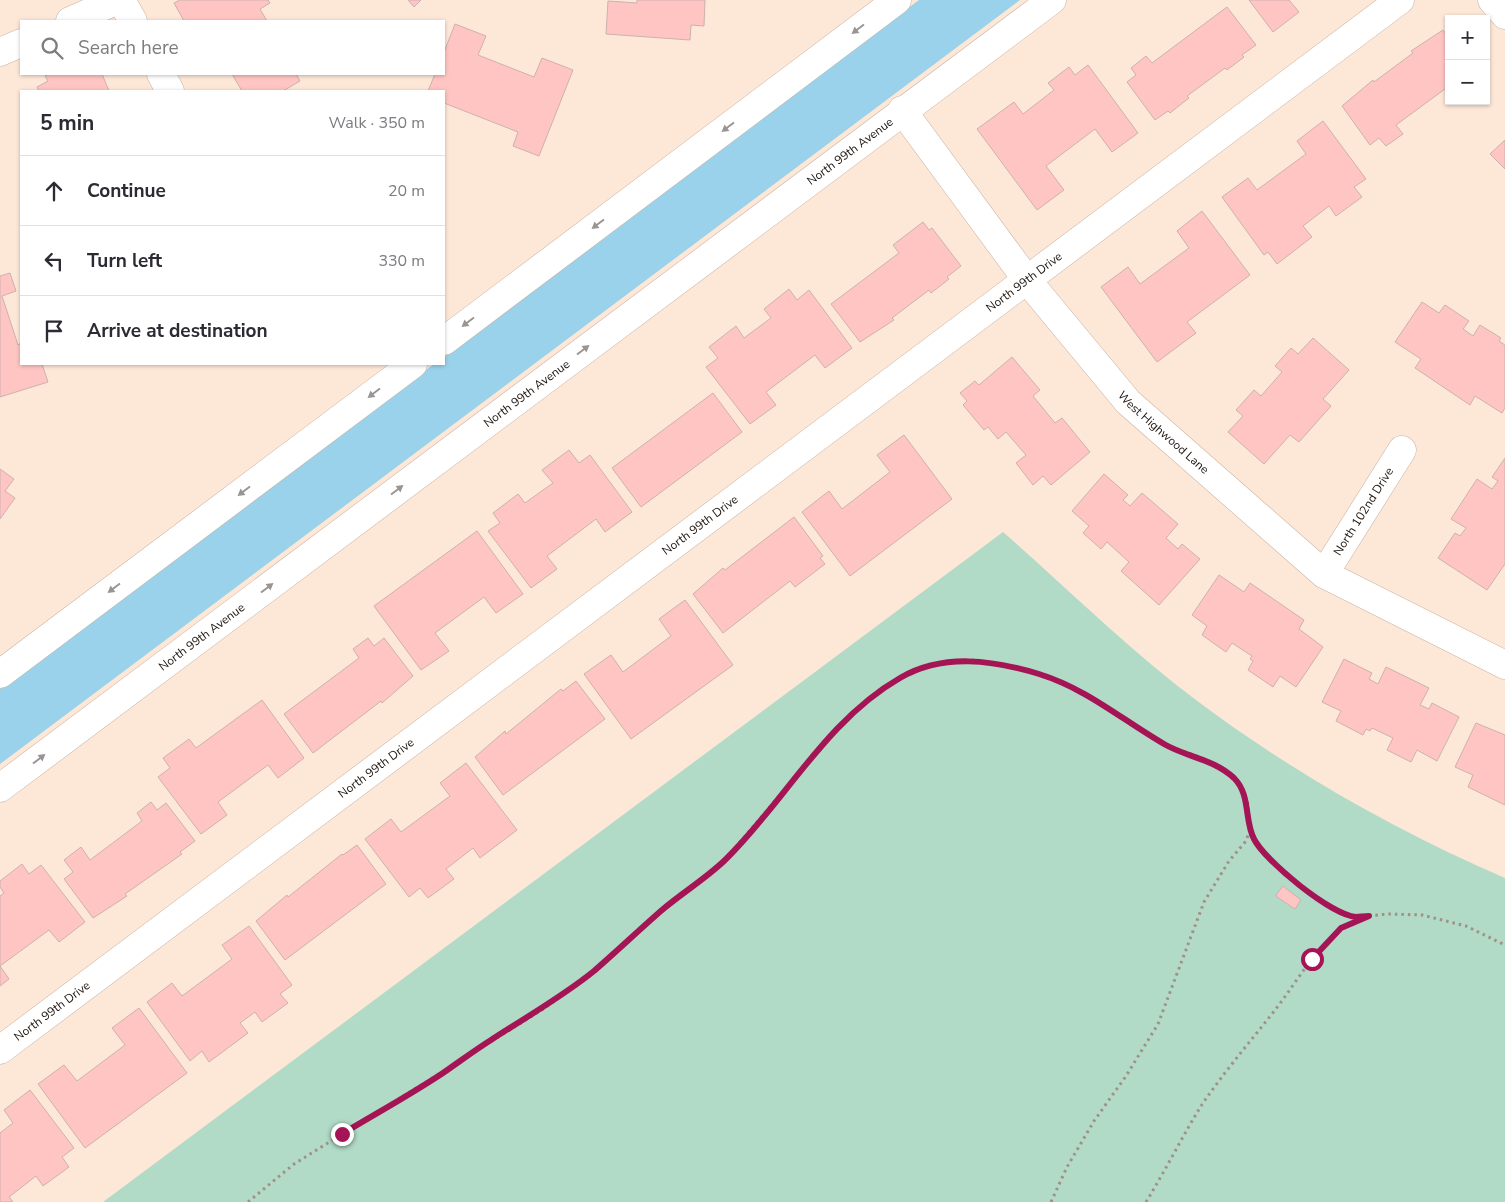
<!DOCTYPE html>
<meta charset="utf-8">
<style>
:root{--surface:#fff;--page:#f7f7f7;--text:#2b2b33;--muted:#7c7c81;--line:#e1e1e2}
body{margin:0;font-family:"Nunito Sans",sans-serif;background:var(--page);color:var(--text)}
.controls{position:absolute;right:15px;top:15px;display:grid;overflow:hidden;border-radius:0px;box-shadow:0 1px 4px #0004}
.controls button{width:45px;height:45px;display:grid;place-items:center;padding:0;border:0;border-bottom:1px solid var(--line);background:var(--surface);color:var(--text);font:25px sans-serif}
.stop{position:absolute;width:15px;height:15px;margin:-11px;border:4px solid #a51556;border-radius:50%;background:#fff}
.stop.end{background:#a51556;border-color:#fff;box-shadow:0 1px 5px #0008}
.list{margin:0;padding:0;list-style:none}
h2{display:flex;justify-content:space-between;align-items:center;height:65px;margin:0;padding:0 20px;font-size:21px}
h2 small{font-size:16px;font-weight:400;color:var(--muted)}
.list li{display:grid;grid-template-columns:32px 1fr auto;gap:15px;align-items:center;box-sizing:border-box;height:70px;padding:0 20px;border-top:1px solid var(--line)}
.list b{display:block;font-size:19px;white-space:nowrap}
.list em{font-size:16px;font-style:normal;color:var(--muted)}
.icon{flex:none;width:28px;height:28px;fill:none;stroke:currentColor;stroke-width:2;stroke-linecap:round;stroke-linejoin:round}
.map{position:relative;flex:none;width:1505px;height:1202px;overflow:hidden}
.search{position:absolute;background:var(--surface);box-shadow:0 1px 4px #0004;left:20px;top:20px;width:425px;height:55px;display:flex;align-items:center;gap:12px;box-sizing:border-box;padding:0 18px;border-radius:0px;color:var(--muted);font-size:19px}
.panel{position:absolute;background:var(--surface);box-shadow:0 1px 4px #0004;left:20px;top:90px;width:425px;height:275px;border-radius:0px}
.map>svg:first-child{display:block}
.green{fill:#b1dbc6}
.water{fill:#99d2ea}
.building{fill:#ffc5c2;stroke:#cdb1b0}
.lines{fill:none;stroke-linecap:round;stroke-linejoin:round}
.minor-casing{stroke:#c8b3a4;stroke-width:29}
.major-casing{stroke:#c8b3a4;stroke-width:29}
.path{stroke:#a09085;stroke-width:3;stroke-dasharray:2.5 4;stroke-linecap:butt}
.minor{stroke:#fff;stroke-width:28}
.major{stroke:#fff;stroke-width:28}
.oneway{fill:#999593}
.route{stroke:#a51556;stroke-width:6}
.labels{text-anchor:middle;stroke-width:4;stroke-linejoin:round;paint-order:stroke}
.street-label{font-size:12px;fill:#1c140f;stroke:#fde7d7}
</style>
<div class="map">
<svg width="1505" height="1202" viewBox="0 0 1505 1202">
<rect width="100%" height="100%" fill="#fde7d7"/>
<!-- green -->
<path class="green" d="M1003,532C1068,589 1131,652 1200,703C1294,773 1398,832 1505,878V1202H103Z"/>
<!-- water -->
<path class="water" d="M919,0H1020L0,764V689L434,364H444V357Z"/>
<!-- building -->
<path class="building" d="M180,0H268L270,3L260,9L267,21H184L174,3Z
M408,0H421L414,7Z
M637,0H705L704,26L691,25L690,40L606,34L608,1L637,3Z
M1249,0H1289L1299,12L1273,32Z
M1227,7L1256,45L1242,55L1244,57L1227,70L1225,68L1187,96L1189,98L1170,113L1168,111L1155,120L1127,82L1136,75L1131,68L1146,56L1152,63Z
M455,24L486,36L478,55L534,77L542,58L573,70L539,156L513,146L518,132L444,103V91H428L435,74H444V52Z
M1443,30L1449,38V94L1445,89L1396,125L1403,134L1386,146L1379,138L1370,145L1342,106L1373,80L1374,82L1413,53L1411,51Z
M1088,65L1138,133L1112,152L1095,129L1046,166L1064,190L1037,210L977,129L1014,102L1023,114L1054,90L1048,83L1069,67L1075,75Z
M49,74H102L109,91H39L37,87L48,81L45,76Z
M232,74H296L300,81L283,91H242Z
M1323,121L1366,179L1354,187L1362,197L1336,216L1329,206L1303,226L1312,237L1277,264L1268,252L1264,255L1222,197L1248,178L1257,190L1306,154L1297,141Z
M1505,140V169L1490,154Z
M1202,211L1250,275L1187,322L1196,333L1157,362L1101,287L1128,267L1140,284L1189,248L1177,231Z
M923,222L929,230L932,228L961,266L947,277L949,279L931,293L929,290L892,318L894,320L860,342L831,304L899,253L893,245Z
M10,273L16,291L2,296L18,345L21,343V364H42L48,382L0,397V276Z
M789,289L797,300L809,290L852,348L825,368L815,355L766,392L776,405L750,424L706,367L718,358L709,347L736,326L744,338L771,318L764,309Z
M1422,302L1439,313L1445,305L1469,321L1463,329L1473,336L1480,325L1501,338L1499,341L1505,345V408L1502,413L1475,396L1470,405L1415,368L1421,359L1395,342Z
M1313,338L1349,370L1323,399L1331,406L1299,442L1290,435L1264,464L1228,432L1243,416L1236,410L1254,390L1261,396L1282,372L1275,366L1291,348L1298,354Z
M1012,357L1040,390L1033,396L1055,423L1062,418L1090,452L1051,485L1043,476L1033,485L1016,463L1026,455L1006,432L998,439L988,427L984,430L963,405L967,401L960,393L975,381L979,385Z
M713,393L742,432L641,507L612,468Z
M904,435L952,499L850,576L802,512L829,491L842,509L890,472L877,455Z
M569,450L579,463L590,455L632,512L605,532L596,519L547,556L557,569L531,588L488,531L500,523L493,513L518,494L525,503L553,483L542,470Z
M1505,458V564L1487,590L1438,558L1455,533L1460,536L1466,528L1451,519L1477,479L1492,489L1498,481L1492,477Z
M0,469L14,479L5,491L15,498L0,519Z
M1104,474L1128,495L1123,500L1130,506L1142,493L1178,524L1166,538L1178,549L1182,544L1200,559L1159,605L1121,571L1129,562L1107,542L1101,549L1083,533L1089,526L1072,511Z
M794,517L823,556L820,558L825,564L795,587L790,581L723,633L693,594L723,568L725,570Z
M477,531L523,594L496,613L484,597L435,633L449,651L421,670L374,606Z
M1219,575L1244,592L1250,583L1304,620L1299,629L1323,647L1296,687L1280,676L1273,687L1248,670L1253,661L1250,659L1252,656L1232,643L1226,652L1202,635L1207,626L1192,615Z
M685,600L733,665L631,739L584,674L611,655L623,672L671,636L659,619Z
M368,638L374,646L384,638L413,676L382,703L381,701L313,753L284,714L359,658L353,649Z
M1344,659L1372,673L1369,679L1378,684L1386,667L1429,688L1420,705L1429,709L1432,703L1459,717L1437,761L1417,750L1411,762L1387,750L1393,738L1372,728L1370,731L1366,729L1363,735L1336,721L1341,711L1322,702Z
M576,681L605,719L503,795L475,757L505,731L506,734L561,689L563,691Z
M262,700L304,758L278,778L268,765L218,802L227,815L201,834L158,777L170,768L163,758L189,739L196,748Z
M1476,723L1505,735V805L1468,787L1473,775L1455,767Z
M466,763L517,830L480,858L473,848L446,869L454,879L428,898L420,888L409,897L365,839L391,819L401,832L450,796L440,783Z
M151,802L157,810L166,803L195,841L180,852L182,854L125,894L127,896L93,918L64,879L73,872L64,860L81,847L90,860L142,821L137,813Z
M357,845L386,884L285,960L256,921L287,895L288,897L342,854L343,855Z
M22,864L29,874L41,865L85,922L59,942L49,930L0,966L9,979L0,986V896L4,893L0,887V881Z
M1283,886L1301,900L1295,909L1277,897L1276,895Z
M249,926L292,985L280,994L288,1003L262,1022L255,1012L240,1023L248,1033L209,1062L202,1051L190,1061L147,1002L172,983L182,996L232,959L222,945Z
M139,1008L187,1073L85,1148L38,1084L64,1065L77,1081L125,1045L112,1028Z
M30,1090L74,1148L62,1157L69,1167L43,1186L36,1176L9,1197L13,1202H0V1133L13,1123L4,1110Z"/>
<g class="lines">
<!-- minor casing -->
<g class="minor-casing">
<g id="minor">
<path d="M121,0L133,21"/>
<path d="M1492,0L1505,15"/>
<path d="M70,21L118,0"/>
<path d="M0,52L21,43"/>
<path d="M161,74L170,91"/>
<path id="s1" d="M902,110L1027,280L1128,402L1324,574L1505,665"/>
<path id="s2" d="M1324,574L1402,450"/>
<path id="s3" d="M0,1050L1400,0"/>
</g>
</g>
<!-- major casing -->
<g class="major-casing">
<g id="major">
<path d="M444,341L897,0"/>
<path d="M0,674L413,364"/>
<path id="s4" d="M0,788L1052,0"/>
</g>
</g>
<!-- path -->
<path class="path" d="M248,1202L294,1164L545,1008L594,971L637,932L723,862L831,735L869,700L901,677L938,663L973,660L1009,665L1048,677L1090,696L1166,745L1205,759L1235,779L1248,804L1250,828L1254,840L1262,849L1285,874L1318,900L1353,917L1389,914L1422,915L1466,926L1505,945
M1051,1202L1067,1167L1094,1121L1126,1076L1158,1024L1204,902L1229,861L1246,841L1250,829
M1146,1202C1165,1171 1182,1137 1201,1106C1224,1072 1250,1042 1275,1010C1301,977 1323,932 1363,918"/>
<!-- minor -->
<use href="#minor" class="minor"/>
<!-- major -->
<use href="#major" class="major"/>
</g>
<!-- one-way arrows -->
<defs><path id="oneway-solid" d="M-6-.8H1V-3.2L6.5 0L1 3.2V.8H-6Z" transform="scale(1.25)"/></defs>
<g class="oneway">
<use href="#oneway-solid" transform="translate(858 29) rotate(143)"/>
<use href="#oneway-solid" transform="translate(728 127) rotate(143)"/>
<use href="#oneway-solid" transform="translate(598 224) rotate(143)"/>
<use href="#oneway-solid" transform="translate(468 322) rotate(143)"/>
<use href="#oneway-solid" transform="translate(583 350) rotate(-37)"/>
<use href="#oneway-solid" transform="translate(374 393) rotate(143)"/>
<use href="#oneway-solid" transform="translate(397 490) rotate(-37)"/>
<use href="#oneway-solid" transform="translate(244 491) rotate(143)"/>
<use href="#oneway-solid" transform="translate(114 588) rotate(143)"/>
<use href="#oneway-solid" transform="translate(267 588) rotate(-37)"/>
<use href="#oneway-solid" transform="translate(39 759) rotate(-37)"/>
</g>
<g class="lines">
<!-- route -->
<path class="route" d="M342,1134C375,1114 410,1095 443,1073C459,1062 475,1050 491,1040C526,1017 562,997 594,971C617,951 639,930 662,910C682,893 705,879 724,861C784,803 825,721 900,678C943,653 993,660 1039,674C1087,689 1121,719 1164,744C1186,757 1214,759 1234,778C1251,795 1244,820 1254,839C1265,861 1331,915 1356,917C1360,917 1364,916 1369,916L1341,928L1312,959"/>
</g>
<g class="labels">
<!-- street labels -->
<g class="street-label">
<text dy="4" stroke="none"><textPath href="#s4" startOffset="1062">North 99th Avenue</textPath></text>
<text dy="4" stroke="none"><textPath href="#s3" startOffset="1280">North 99th Drive</textPath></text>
<text dy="4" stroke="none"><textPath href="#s4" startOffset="658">North 99th Avenue</textPath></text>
<text dy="4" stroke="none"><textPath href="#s1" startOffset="416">West Highwood Lane</textPath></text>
<text dy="4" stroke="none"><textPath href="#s2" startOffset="74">North 102nd Drive</textPath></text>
<text dy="4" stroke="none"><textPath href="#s3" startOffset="875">North 99th Drive</textPath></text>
<text dy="4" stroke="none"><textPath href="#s4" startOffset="252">North 99th Avenue</textPath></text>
<text dy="4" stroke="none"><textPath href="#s3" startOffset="470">North 99th Drive</textPath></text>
<text dy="4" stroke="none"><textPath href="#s3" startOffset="65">North 99th Drive</textPath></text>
</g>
</g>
</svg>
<div class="controls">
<button>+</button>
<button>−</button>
</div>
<div class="stop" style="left:1312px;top:959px"></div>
<div class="stop end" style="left:342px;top:1134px"></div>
<div class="search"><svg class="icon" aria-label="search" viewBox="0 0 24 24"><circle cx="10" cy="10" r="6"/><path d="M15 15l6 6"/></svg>Search here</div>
<section class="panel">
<h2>5 min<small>Walk · 350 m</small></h2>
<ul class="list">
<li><svg class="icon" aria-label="ahead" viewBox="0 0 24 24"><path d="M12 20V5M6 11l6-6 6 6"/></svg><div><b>Continue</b></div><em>20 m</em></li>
<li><svg class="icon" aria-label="left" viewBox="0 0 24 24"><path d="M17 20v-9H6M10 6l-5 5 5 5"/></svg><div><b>Turn left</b></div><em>330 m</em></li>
<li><svg class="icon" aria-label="arrive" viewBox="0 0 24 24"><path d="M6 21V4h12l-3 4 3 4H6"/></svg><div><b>Arrive at destination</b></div></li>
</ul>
</section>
</div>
